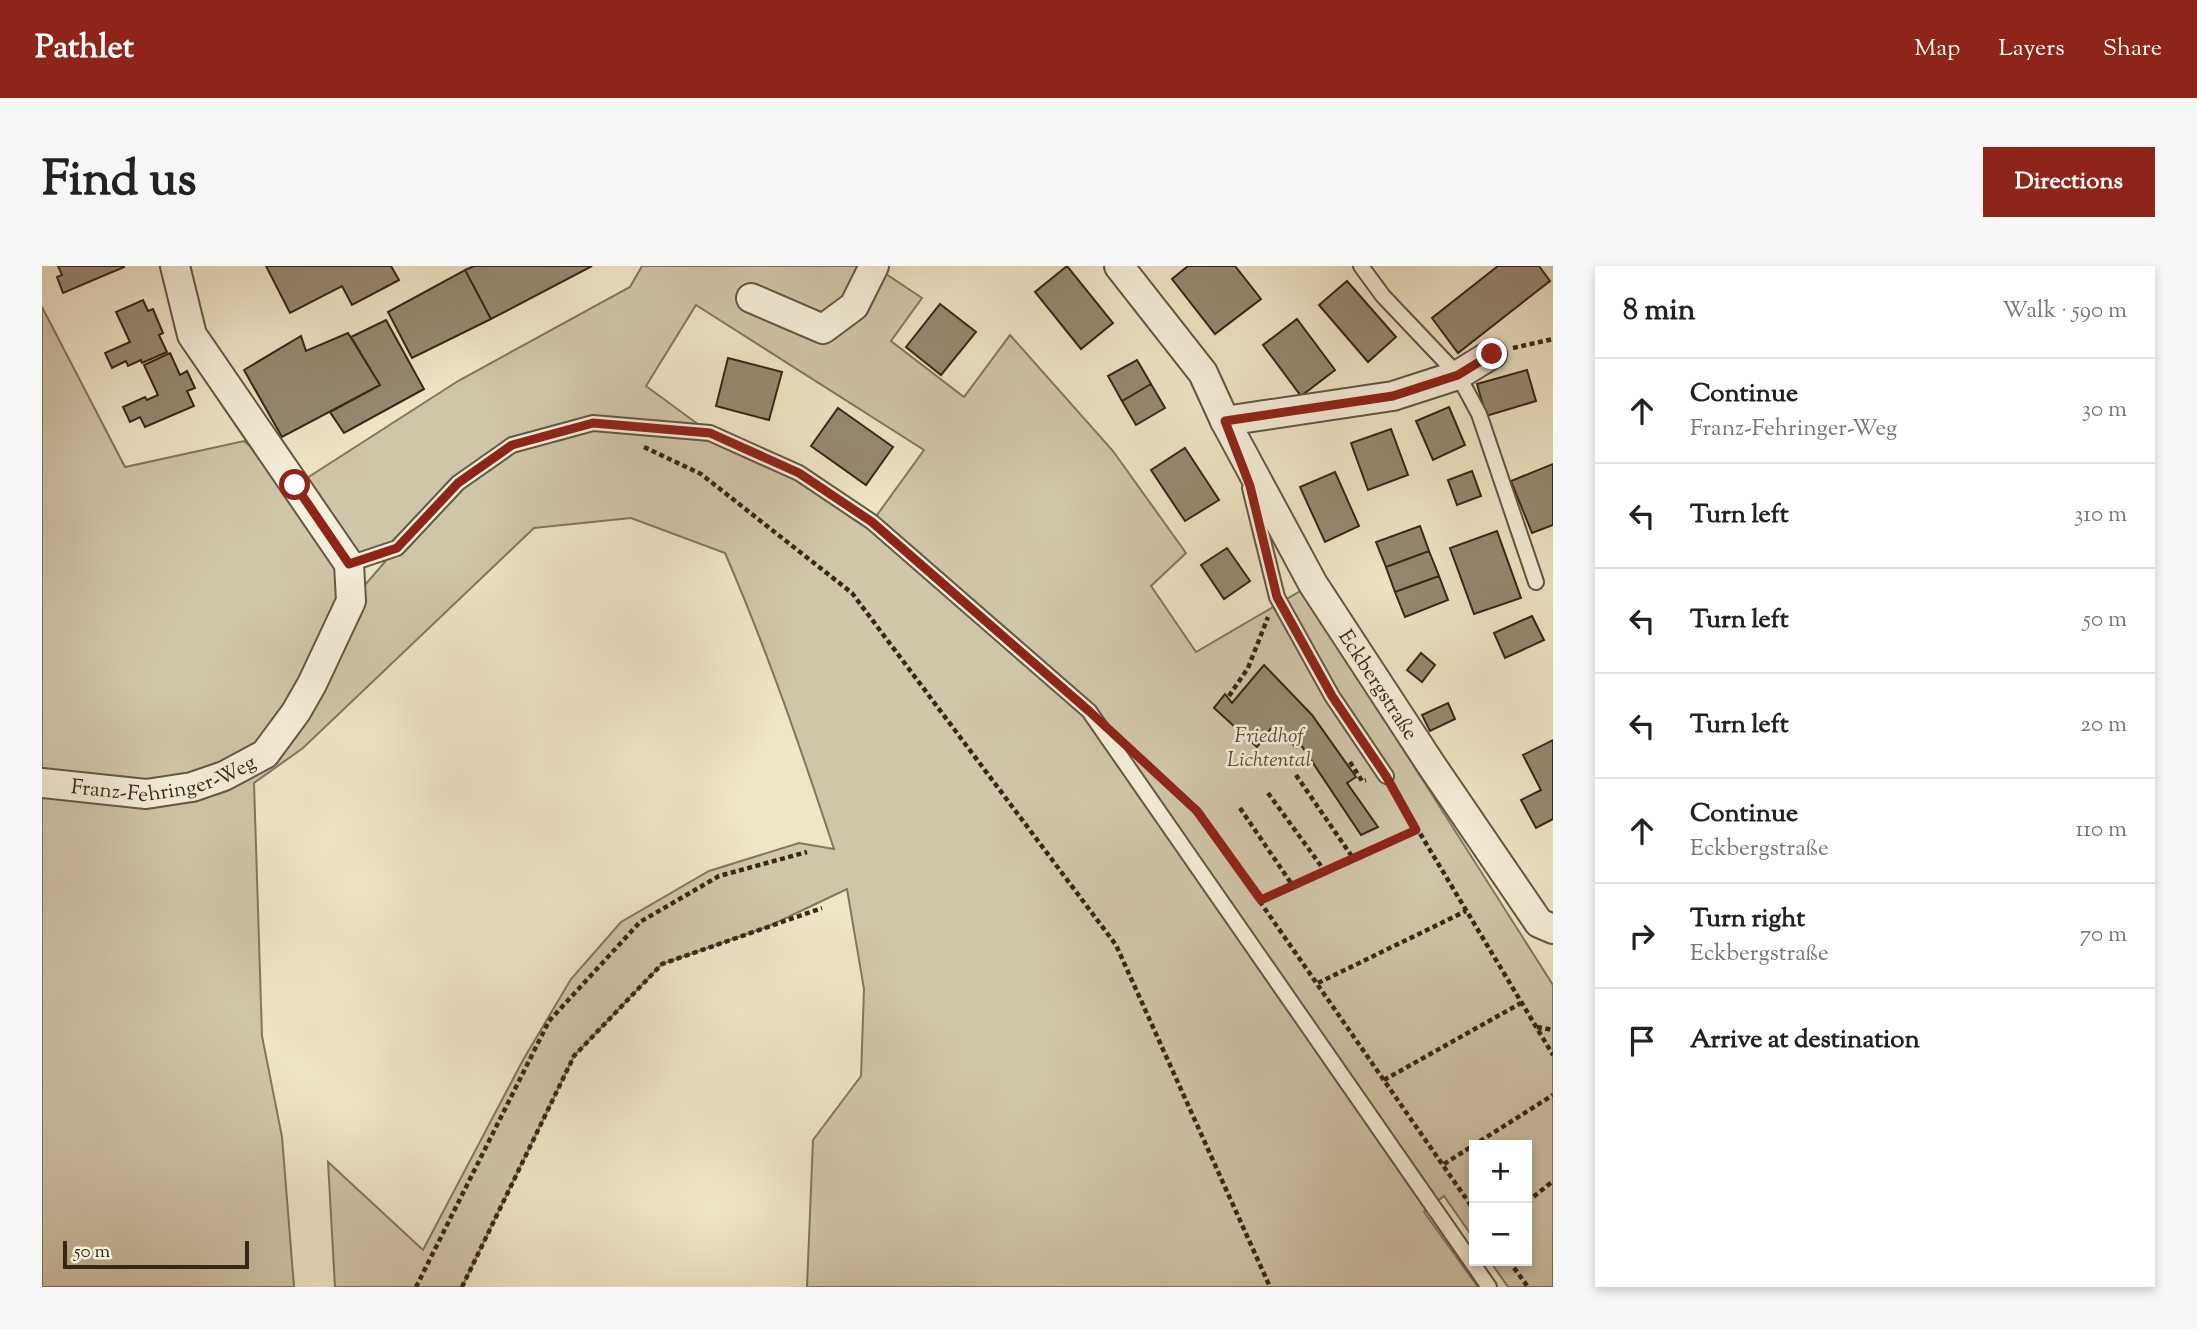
<!DOCTYPE html>
<meta charset="utf-8">
<style>
:root{--surface:#fff;--page:#f6f6f6;--text:#222;--muted:#767676;--line:#e0e0e0;--accent:#8f2418}
body{margin:0;font-family:"Sorts Mill Goudy",serif;background:var(--page);color:var(--text)}
.controls{position:absolute;right:21px;bottom:21px;display:grid;overflow:hidden;border-radius:0px;box-shadow:0 4px 10px #0003}
.controls button{width:63px;height:63px;display:grid;place-items:center;padding:0;border:0;border-bottom:2px solid var(--line);background:var(--surface);color:var(--text);font:35px sans-serif}
.scale{position:absolute;left:21px;bottom:18px;width:186px;box-sizing:border-box;padding-left:7px;border:4px solid #362717;border-top:0;font-size:19px;line-height:24px;white-space:nowrap;color:#362717;-webkit-text-stroke:5px #f5efdb;paint-order:stroke}
.stop{position:absolute;width:21px;height:21px;margin:-16px;border:5px solid #8f2418;border-radius:50%;background:#fff}
.stop.end{background:#8f2418;border-color:#fff;box-shadow:0 2px 7px #0008}
.list{margin:0;padding:0;list-style:none}
h2{display:flex;justify-content:space-between;align-items:center;height:91px;margin:0;padding:0 28px;font-size:30px}
h2 small{font-size:23px;font-weight:400;color:var(--muted)}
.list li{display:grid;grid-template-columns:46px 1fr auto;gap:21px;align-items:center;box-sizing:border-box;height:105px;padding:0 28px;border-top:2px solid var(--line)}
.list b{display:block;font-size:26px;white-space:nowrap}
.list p{margin:0;font-size:23px;white-space:nowrap;color:var(--muted)}
.list em{font-size:23px;font-style:normal;color:var(--muted)}
.icon{flex:none;width:38px;height:38px;fill:none;stroke:currentColor;stroke-width:2;stroke-linecap:round;stroke-linejoin:round}
.map{position:relative;flex:none;width:1511px;height:1021px;overflow:hidden;border-radius:0px}
header{display:flex;align-items:center;gap:42px;box-sizing:border-box;height:98px;padding:0 35px;background:var(--accent);color:#fff}
header strong{font-size:33px}
nav{display:flex;gap:38px;margin-inline-start:auto;font-size:24px}
.intro{display:flex;align-items:center;justify-content:space-between;box-sizing:border-box;height:168px;padding:0 42px}
h1{margin:0;font-size:49px}
.button{padding:18px 32px;border-radius:0px;background:var(--accent);color:#fff;font-size:24px;font-weight:700}
main{display:flex;gap:42px;padding:0 42px}
aside{flex:1;background:var(--surface);border-radius:0px;box-shadow:0 4px 10px #0003}
.map>svg:first-child{display:block}
.green{fill:#d0c6a9;stroke:#837660;stroke-width:2;fill-rule:evenodd}
.building{fill:#968a73;stroke:#362717;stroke-width:2}
.lines{fill:none;stroke-linecap:round;stroke-linejoin:round}
.service-casing{stroke:#645743;stroke-width:18}
.minor-casing{stroke:#645743;stroke-width:32}
.path{stroke:#362717;stroke-width:4.5;stroke-dasharray:5 3.5;stroke-linecap:butt}
.service{stroke:#f5efdb;stroke-width:14}
.minor{stroke:#f5efdb;stroke-width:28}
.route{stroke:#8f2418;stroke-width:9}
.labels{text-anchor:middle;stroke-width:5;stroke-linejoin:round;paint-order:stroke}
.street-label{font-size:21px;fill:#362717;stroke:#f5efdb}
.park-label{font-size:21px;font-style:italic;fill:#5c4f3c;stroke:#f5efdb}
</style>
<header>
<strong>Pathlet</strong>
<nav><a>Map</a><a>Layers</a><a>Share</a></nav>
</header>
<div class="intro"><h1>Find us</h1><a class="button">Directions</a></div>
<main>
<div class="map">
<svg width="1511" height="1021" viewBox="0 0 1511 1021">
<rect width="100%" height="100%" fill="#efe6c7"/>
<filter id="stains"><feTurbulence type="fractalNoise" baseFrequency=".00286" numOctaves="4"/><feColorMatrix values="0 0 0 0 .2 0 0 0 0 .09 0 0 0 0 .02 0 0 0 .5 -.17"/></filter>
<radialGradient id="worn" r=".72"><stop offset=".6" stop-color="#630" stop-opacity="0"/><stop offset="1" stop-color="#630" stop-opacity=".3"/></radialGradient>
<!-- green -->
<path class="green" d="M600,0H832L880,32L849,75L922,131L968,69L1071,185L1144,287L1109,320L1154,386L1260,324L1511,719V1021H1466L1448,995H1485V879H1432V973L1402,930L1382,946L1436,1021H765L771,874L819,810L822,723L805,623L725,661L620,698L532,790L420,1021H293L286,896L381,984L481,794L529,713L579,656L667,605L757,577L792,583C759,483 725,384 683,287L589,252L492,262L261,482L212,517L220,770L240,871L252,1021H0V41L83,201L202,175L254,219L416,115L588,21ZM654,39L882,184L830,256L757,207L668,167L604,120ZM354,283L310,334L307,298Z"/>
<!-- building -->
<path class="building" d="M16,0H82V1L21,27L15,11L20,9Z
M224,0H349L357,14L310,39L300,20L248,47Z
M432,0H550L449,53L423,4Z
M1025,0L1071,57L1039,83L993,26Z
M1146,0H1193L1219,33L1173,68L1130,13Z
M1456,0H1497L1508,15L1416,87L1390,52Z
M423,4L449,53L370,92L346,46Z
M1305,15L1354,71L1326,96L1277,39Z
M101,34L106,45L111,43L121,67L117,69L125,86L100,97L99,94L86,100L84,95L70,102L63,87L88,76L74,46Z
M898,38L934,66L899,109L864,81Z
M1255,53L1293,104L1259,130L1221,79Z
M344,54L382,123L302,167L288,146L338,119L309,71Z
M306,67L338,119L240,171L202,104L259,70L264,85Z
M128,87L138,109L145,105L153,122L145,125L152,140L103,161L98,151L88,156L81,141L103,131L105,134L116,129L102,99Z
M686,92L740,106L727,154L674,140Z
M1095,94L1109,118L1080,135L1066,110Z
M1485,104L1494,135L1444,150L1435,118Z
M1109,118L1123,142L1094,159L1080,135Z
M1407,141L1423,179L1391,194L1374,155Z
M796,142L851,181L824,219L769,180Z
M1349,163L1366,209L1326,224L1309,177Z
M1143,182L1177,234L1143,255L1109,204Z
M1511,198V259L1490,267L1469,215Z
M1430,205L1439,230L1415,239L1406,214Z
M1293,206L1317,260L1283,276L1258,221Z
M1378,260L1387,285L1344,301L1334,276Z
M1455,265L1479,332L1432,348L1408,282Z
M1185,282L1208,315L1182,333L1159,299Z
M1387,285L1397,310L1353,326L1344,301Z
M1397,310L1406,334L1363,351L1353,326Z
M1490,350L1502,374L1463,392L1452,367Z
M1379,387L1393,399L1380,416L1365,404Z
M1222,399L1270,449L1314,511L1305,517L1336,561L1319,569L1259,479L1255,482L1230,461L1215,481L1172,442L1183,428L1190,437Z
M1406,437L1413,453L1388,465L1380,449Z
M1511,474V553L1494,562L1479,534L1499,524L1481,489Z"/>
<g class="lines">
<!-- service casing -->
<g class="service-casing">
<path id="service" d="M1319,0L1341,30L1416,109L1437,148L1494,316
M1208,222L1235,331L1290,430L1344,510
M307,298L355,282L416,217L470,179L551,157L668,167L757,207L830,256L1047,445L1447,1021"/>
</g>
<!-- minor casing -->
<g class="minor-casing">
<g id="minor">
<path id="s1" d="M1077,0L1161,107L1183,155L1271,318L1388,497L1497,657L1511,663"/>
<path d="M709,32L781,63L812,40L832,0"/>
<path d="M1183,155L1351,130L1416,109L1450,88"/>
<path id="s2" d="M0,517L104,528L150,521L182,510L223,488L254,446L270,418L309,335L307,298L150,69L133,0"/>
</g>
</g>
<!-- path -->
<path class="path" d="M1471,82L1511,73
M602,181L659,208L810,327L1074,679L1228,1021
M1187,430L1206,402L1226,351
M1308,496L1320,515L1324,514
M1254,509L1311,592
M1117,510L1155,545L1432,944
M1352,524L1511,789
M1226,527L1282,604
M1198,542L1251,620
M1219,634L1374,564
M1276,717L1424,645
M1495,761L1511,764
M1342,814L1479,737
M1402,898L1511,829
M1485,936L1511,915
M1467,995L1486,1021
M374,1021L507,755L598,656L677,610L765,586
M420,1021L532,790L620,698L780,642"/>
<!-- service -->
<use href="#service" class="service"/>
<!-- minor -->
<use href="#minor" class="minor"/>
</g>
<g class="lines">
<!-- route -->
<path class="route" d="M253,219L307,298L355,282L416,217L470,179L551,157L668,167L757,207L830,256L1047,445L1155,545L1219,634L1374,564L1344,510L1290,430L1235,331L1208,220L1183,155L1351,130L1416,109L1450,88"/>
</g>
<g class="labels">
<!-- street labels -->
<g class="street-label">
<text dy="7" stroke="none"><textPath href="#s1" startOffset="494">Eckbergstraße</textPath></text>
<text dy="7" stroke="none"><textPath href="#s2" startOffset="124">Franz-Fehringer-Weg</textPath></text>
</g>
<!-- park labels -->
<g class="park-label">
<text x="1227" y="476">Friedhof<tspan x="1227" dy="24">Lichtental</tspan></text>
</g>
</g>
<rect width="100%" height="100%" filter="url(#stains)"/>
<rect width="100%" height="100%" fill="url(#worn)"/>
</svg>
<div class="controls">
<button>+</button>
<button>−</button>
</div>
<div class="scale">50 m</div>
<div class="stop" style="left:253px;top:219px"></div>
<div class="stop end" style="left:1450px;top:88px"></div>
</div>
<aside>
<h2>8 min<small>Walk · 590 m</small></h2>
<ul class="list">
<li><svg class="icon" aria-label="ahead" viewBox="0 0 24 24"><path d="M12 20V5M6 11l6-6 6 6"/></svg><div><b>Continue</b><p>Franz-Fehringer-Weg</p></div><em>30 m</em></li>
<li><svg class="icon" aria-label="left" viewBox="0 0 24 24"><path d="M17 20v-9H6M10 6l-5 5 5 5"/></svg><div><b>Turn left</b></div><em>310 m</em></li>
<li><svg class="icon" aria-label="left" viewBox="0 0 24 24"><path d="M17 20v-9H6M10 6l-5 5 5 5"/></svg><div><b>Turn left</b></div><em>50 m</em></li>
<li><svg class="icon" aria-label="left" viewBox="0 0 24 24"><path d="M17 20v-9H6M10 6l-5 5 5 5"/></svg><div><b>Turn left</b></div><em>20 m</em></li>
<li><svg class="icon" aria-label="ahead" viewBox="0 0 24 24"><path d="M12 20V5M6 11l6-6 6 6"/></svg><div><b>Continue</b><p>Eckbergstraße</p></div><em>110 m</em></li>
<li><svg class="icon" aria-label="right" viewBox="0 0 24 24"><path d="M7 20v-9h11M14 6l5 5-5 5"/></svg><div><b>Turn right</b><p>Eckbergstraße</p></div><em>70 m</em></li>
<li><svg class="icon" aria-label="arrive" viewBox="0 0 24 24"><path d="M6 21V4h12l-3 4 3 4H6"/></svg><div><b>Arrive at destination</b></div></li>
</ul>
</aside>
</main>
